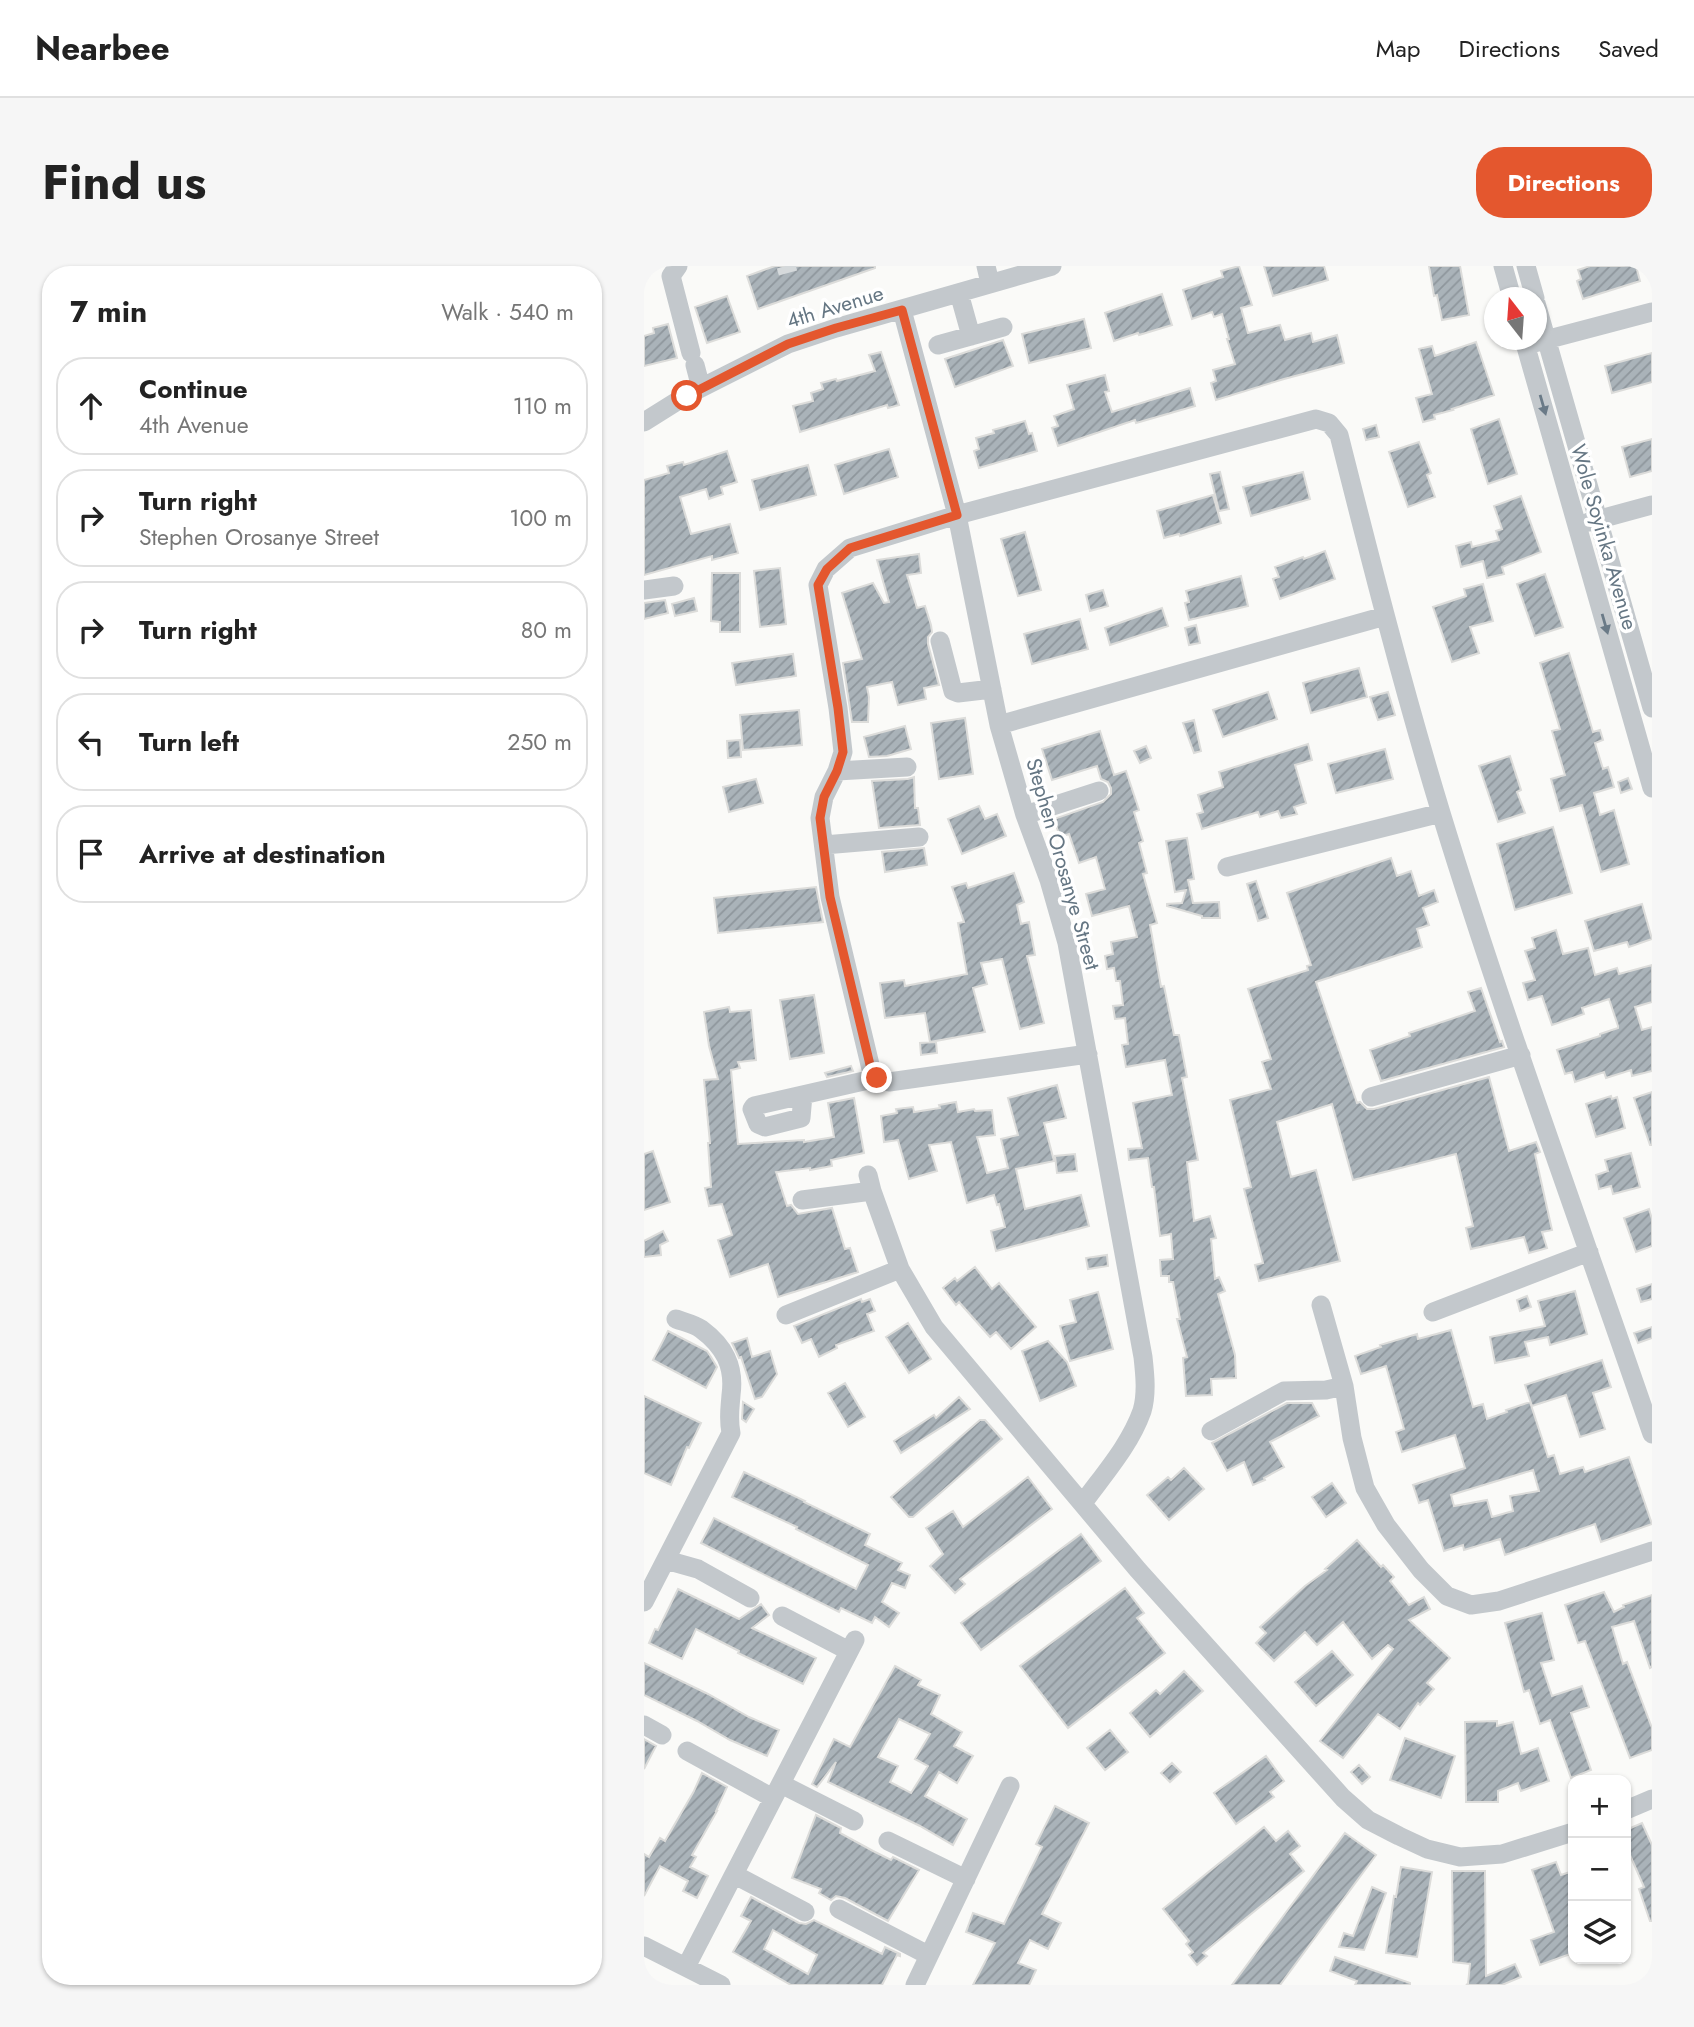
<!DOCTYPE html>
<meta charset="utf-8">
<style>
:root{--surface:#fff;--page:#f6f6f6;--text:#222;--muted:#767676;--line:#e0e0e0;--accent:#e4572e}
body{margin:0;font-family:Jost,sans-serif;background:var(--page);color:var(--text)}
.controls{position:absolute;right:21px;bottom:21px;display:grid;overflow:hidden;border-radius:14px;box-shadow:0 2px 5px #0004}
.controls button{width:63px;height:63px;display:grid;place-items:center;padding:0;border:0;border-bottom:2px solid var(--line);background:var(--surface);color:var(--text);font:35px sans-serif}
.compass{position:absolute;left:840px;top:21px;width:63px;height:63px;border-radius:50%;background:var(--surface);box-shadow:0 2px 5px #0004;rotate:343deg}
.stop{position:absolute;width:21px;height:21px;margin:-16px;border:5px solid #e4572e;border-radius:50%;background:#fff}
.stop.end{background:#e4572e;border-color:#fff;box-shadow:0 2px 7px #0008}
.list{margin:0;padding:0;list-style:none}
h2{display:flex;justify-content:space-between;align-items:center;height:91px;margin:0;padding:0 28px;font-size:30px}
h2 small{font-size:23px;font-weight:400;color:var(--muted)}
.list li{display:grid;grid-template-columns:46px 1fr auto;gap:21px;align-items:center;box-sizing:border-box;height:98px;margin:0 14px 14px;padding:0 14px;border:2px solid var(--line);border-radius:28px}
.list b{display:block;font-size:26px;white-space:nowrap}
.list p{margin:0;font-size:23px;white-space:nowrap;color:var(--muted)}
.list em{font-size:23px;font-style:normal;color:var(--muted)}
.icon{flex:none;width:38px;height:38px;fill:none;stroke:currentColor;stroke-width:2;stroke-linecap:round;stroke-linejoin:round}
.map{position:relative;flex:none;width:1008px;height:1719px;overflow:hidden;border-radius:28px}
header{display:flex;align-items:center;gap:42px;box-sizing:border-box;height:98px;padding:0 35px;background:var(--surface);border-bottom:2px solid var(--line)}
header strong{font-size:33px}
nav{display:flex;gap:38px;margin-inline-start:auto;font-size:24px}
.intro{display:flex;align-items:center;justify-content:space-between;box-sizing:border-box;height:168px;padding:0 42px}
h1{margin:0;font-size:49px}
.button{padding:18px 32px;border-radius:28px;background:var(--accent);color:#fff;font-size:24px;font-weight:700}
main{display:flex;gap:42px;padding:0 42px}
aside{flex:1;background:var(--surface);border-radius:28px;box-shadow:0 2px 5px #0004}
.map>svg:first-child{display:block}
.building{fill:url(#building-hatch);stroke:#dcdcda;stroke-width:2;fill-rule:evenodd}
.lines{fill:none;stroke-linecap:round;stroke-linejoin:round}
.minor-tunnel{stroke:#d5d9db;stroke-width:19;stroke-dasharray:19 10;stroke-linecap:butt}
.minor{stroke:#c3c8cc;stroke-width:19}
.oneway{fill:#6a7a87}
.route{stroke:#e4572e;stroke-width:9}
.labels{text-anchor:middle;stroke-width:7;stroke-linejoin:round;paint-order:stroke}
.street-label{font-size:21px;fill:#657683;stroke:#fff}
</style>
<header>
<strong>Nearbee</strong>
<nav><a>Map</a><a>Directions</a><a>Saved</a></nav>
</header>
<div class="intro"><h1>Find us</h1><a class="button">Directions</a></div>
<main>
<aside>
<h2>7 min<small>Walk · 540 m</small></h2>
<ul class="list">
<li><svg class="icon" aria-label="ahead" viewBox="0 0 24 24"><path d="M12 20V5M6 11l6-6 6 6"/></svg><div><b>Continue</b><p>4th Avenue</p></div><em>110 m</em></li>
<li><svg class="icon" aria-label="right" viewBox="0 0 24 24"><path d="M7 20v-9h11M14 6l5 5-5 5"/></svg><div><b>Turn right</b><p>Stephen Orosanye Street</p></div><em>100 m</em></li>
<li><svg class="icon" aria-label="right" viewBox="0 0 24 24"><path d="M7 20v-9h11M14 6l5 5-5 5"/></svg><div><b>Turn right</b></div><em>80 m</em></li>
<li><svg class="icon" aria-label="left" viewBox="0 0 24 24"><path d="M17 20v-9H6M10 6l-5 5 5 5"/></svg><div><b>Turn left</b></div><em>250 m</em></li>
<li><svg class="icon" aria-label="arrive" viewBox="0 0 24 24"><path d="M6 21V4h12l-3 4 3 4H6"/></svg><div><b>Arrive at destination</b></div></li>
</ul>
</aside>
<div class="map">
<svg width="1008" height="1719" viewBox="0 0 1008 1719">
<defs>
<pattern id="building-hatch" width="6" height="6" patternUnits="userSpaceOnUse" patternTransform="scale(1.75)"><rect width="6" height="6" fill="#aab3b9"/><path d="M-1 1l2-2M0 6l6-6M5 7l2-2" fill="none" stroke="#8e969c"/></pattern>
</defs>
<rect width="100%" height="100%" fill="#fafaf8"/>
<!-- building -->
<path class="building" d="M131,0H231V2L114,43L103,10Z
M595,0L608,39L597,42L604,67L636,59L641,74L667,67L669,76L693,69L700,97L640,113L572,134L567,117L572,115L569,104L591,98L583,73H585L578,48L570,51L568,46L548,53L539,24L579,11L577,5Z
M620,0H680L684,14L629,30Z
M785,0H816L825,49L798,54L793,29L790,30Z
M946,0H992L996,15L939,33L933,15L937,13L934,4Z
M518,28L528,59L495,69L494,67L470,75L461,47Z
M83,30L96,66L63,77L51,41Z
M440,53L447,82L385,97L378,68Z
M24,58L33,92L0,100V70L10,67L9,62Z
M359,74L369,100L311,121L301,93Z
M832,76L850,129L808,143L809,144L790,149L791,153L779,156L772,132L788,128L775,83L788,80L791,90Z
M237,86L255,139L244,142L243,139L156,166L149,140L169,135L167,127L179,123L177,117L192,113L193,115L231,105L225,89Z
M1008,87V116L968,127L961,100Z
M461,109L465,125L461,126L468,146L546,122L551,140L492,157L491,154L414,180L408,162L414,160L410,150L430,143L423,119Z
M855,153L873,208L844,218L827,163Z
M381,155L385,168L388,167L393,185L335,202L330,185L335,183L332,172L350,167L349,164Z
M732,159L735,171L722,174L719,163Z
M1008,173V205L986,211L978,181Z
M775,176L787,207L783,209L791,231L764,241L745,186Z
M245,183L254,211L200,228L191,199Z
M83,185L93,216L77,221L79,228L65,233L62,223L36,231L47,268L86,258L94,287L68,294V290L0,309V214L25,207L23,200L39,196L40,199Z
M164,199L172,229L116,244L108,214Z
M576,206L585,243L575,245L566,208Z
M659,206L666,233L607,250L599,221Z
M569,229L577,257L536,270L535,268L520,272L513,245Z
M877,230L897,286L858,301L860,308L843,312L839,295L817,301L812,280L827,276L828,281L855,274L852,265L858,263L850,240Z
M381,266L397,324L374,330L357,273Z
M681,285L691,313L636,333L629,313L635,311L631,301L659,291L660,293Z
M275,288L277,307L263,309L273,342L281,340L287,359L288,366L284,371V378L295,419L280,422L282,433L254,439L248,416L223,421L225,431L224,456H208L199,397L218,393L198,327L229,317L240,337L245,336L233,294Z
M136,302L142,358L116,361L110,305Z
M68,307H96V366H76V356L67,355Z
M901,308L919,361L891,370L873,318Z
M597,310L604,340L545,354L541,337L545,336L542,325Z
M839,318L849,355L826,361L835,387L808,396L789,341L822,330L820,323Z
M459,324L464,340L446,345L442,329Z
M50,332L53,345L31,350L28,338Z
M21,334L24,347L0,353V337Z
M518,342L524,360L466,379L461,362Z
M436,353L444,383L388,398L380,368Z
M552,359L556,377L545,379L541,362Z
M925,387L949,466L956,464L959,474L951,477L959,503L964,501L970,521L950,527L956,549L970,544L985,598L957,606L938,539L916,545L907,513L921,509L908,465L916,463L896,397Z
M149,388L152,410L92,419L88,397Z
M715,402L723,431L667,447L659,417Z
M624,426L633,453L579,471L569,444Z
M744,426L751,449L734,454L726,431Z
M155,444L158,479L99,484L96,449Z
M321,452L329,508L295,513L287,457Z
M550,454L557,485L550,487L539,457Z
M261,460L267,483L243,490L225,491L220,471Z
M456,465L470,509L482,505L495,544L490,546L499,575L495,577L503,607L499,608L513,657L506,659L517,721L520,720L530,769H535L543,811L538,812L554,894L543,896L550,955L566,950L572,972L567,973L571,1013L575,1011L581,1025L574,1028L591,1089L592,1112L567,1113L568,1129L542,1130L539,1092L543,1091L533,1053H536L529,1016H525V1010H517L516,994L529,993L527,968L516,970L510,921H508L504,892L485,894L484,883L498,882L489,837L528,829L521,794L482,801L478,779L484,778L481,752L471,753L469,740L479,739L476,715H472L470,702L463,703L461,690L469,688L467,676L493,671L485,640L448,650L442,628L461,623L452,591L435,597L425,568L416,571L410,553L459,536L467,528V522L464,516L457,513L453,500L408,514L398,483Z
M96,474L97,491L84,492L83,475Z
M664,478L668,494L651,499L662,537L650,541L653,548L637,552L634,545L616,551L614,546L558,563L553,548L559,546L554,529L579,521L575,506Z
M502,480L507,492L496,497L490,485Z
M741,483L749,513L692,527L684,498Z
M866,490L877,524L873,526L881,547L854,556L835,500Z
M270,511L271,542H274L276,559L235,562L228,515L264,513Z
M984,512L988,523L977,527L974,516Z
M112,513L119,537L85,546L79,521Z
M335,540L341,553L353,548L362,570L318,588L304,553Z
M909,561L928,627L871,644L853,578Z
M543,572L550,613L544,614L549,637L575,636L576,652H558V650L523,640V638L538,637L542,624L531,626L522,575Z
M280,582L283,599L241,606L238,586Z
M747,592L753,610L767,605L775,630L790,624L794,636L779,642L785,659L773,663L778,681L672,716L713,837L716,836L723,843H730L845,811L865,885L892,876L896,886L891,888L908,964L898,966L903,982L885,987L880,971L827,983L822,962L829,960L812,888L709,914L688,838L633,856L647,911L672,904L696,995L615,1015L611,999L619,997L600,923L607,921L586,834L627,823L618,796L627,793L604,723L664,704L663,700L667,699L643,627Z
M370,607L380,636L373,639L377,658L385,656L391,689L383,690L400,757L376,763L358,693L337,697L343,718L329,722L341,766L286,776L281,747L241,752L236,717L260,714L261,720L323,708L314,657L320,656L308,621L322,617L324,622Z
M612,615L624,652L614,655L603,618Z
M172,621L179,656L74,667L70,632Z
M998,638L1008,673L985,681L983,676L950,685L941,655Z
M912,664L919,688L944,682L951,709L973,702L975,708L1008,699V736L991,741L998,764L1008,761V805L988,810L987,804L962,812L960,806L931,816L928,806L921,808L913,784L956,770V768L974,762V760L965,733L938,742L940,748L908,759L898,730L884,734L879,717L891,714L881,685L891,682L888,672Z
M837,722L856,776L858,775L860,781L737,815L726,784L766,770L765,767L831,745L824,726Z
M170,729L180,787L146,793L136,734Z
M85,741L86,746L107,744L112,794L94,796L96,802L87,804L94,878L160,874V876L190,871L184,837L210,832L220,887L187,894L188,900L166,904V902L132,906L143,940L147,939L154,948L188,942L201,983L206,982L214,1006L134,1031L124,998L86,1011L74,974L88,969L78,938L65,940L61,922L67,921L64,877H66L60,814L74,813L65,780L60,746Z
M292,776L293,787L277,789L276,777Z
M207,800L209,805L183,811L181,807Z
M413,819L422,852L400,857L410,895L372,903L381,943L437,929L445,960L352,985L347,965L361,961L355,938L353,939L350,929L323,937L307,876L285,879L293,905L265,913L254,874L240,876L237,850L253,847L252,843L269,841L270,846L296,842L295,839L312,836L314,846L330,843L331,845L348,844L351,869L333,871L343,907L364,902L357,873L374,869L364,832Z
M1008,826V879H1006L990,832Z
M967,830L968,833L973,831L981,862L952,871L942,838Z
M9,885L26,936L0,944V888Z
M987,887L996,921L969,928L967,920L955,923L952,909L964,905L961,894Z
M431,888L433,905L413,907L411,890Z
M1005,943L1008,953V980L992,986L980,952Z
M19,965L24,975L16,979L17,989L0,991V975Z
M463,989L464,1000L444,1003L442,992Z
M331,1001L348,1023L355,1017L392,1061L367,1083L352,1066L346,1071L315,1036L312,1039L299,1022L311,1012L313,1015Z
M1008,1018V1033L997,1036L993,1023Z
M931,1025L943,1068L906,1079L904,1071L881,1076L885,1090L851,1097L846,1071L901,1060L894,1035Z
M454,1026L469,1083L426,1095L416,1060L432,1056L426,1034Z
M883,1030L887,1041L876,1045L873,1034Z
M217,1033L218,1036L226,1033L231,1045L223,1048L230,1065L192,1079L193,1082L175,1091L167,1073L158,1077L150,1060Z
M264,1057L287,1093L265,1107L242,1071Z
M1008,1061V1072L994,1077L990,1067Z
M807,1064L829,1141L839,1138L843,1153L863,1146L862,1144L886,1136L904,1191L910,1189L916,1208L939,1201L941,1206L985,1191L1008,1258L957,1276L951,1258L861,1289L856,1273L820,1284L819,1279L800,1285L784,1234L775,1237L769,1219L821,1202L811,1169L758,1186L752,1166L760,1163L742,1100L717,1108L711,1090L737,1081L736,1079L773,1068L774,1073ZM889,1204L895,1225L866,1230L869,1245L848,1251L843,1234L810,1240L807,1229Z
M24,1065L63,1085L67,1091L73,1101L62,1122L9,1094Z
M103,1072L108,1091L126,1085L133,1108L118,1131L111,1133L97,1091L95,1092L88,1077Z
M404,1075L423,1096L432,1120L396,1135L378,1085Z
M958,1094L967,1121L949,1127L961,1163L936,1171L922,1129L888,1140L881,1119Z
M201,1117L221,1151L204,1161L184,1127Z
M0,1130L57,1157L45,1182L43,1181L27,1219L0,1207Z
M315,1131L326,1143L257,1187L250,1175L290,1149L292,1152Z
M99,1136L110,1143L102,1156L98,1153Z
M643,1137H668L675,1150L626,1176L640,1201L620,1212L621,1214L609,1219L600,1196L583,1205L568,1177Z
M336,1154H341L358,1173L269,1251H265L247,1231Z
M540,1202L560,1223L525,1254L503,1229L524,1211L527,1214Z
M100,1206L161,1235L160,1236L226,1268L221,1279L258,1297L254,1304L266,1309L261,1322L248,1317L238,1336L255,1347L245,1361L231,1351L228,1357L197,1342L195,1346L57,1277L70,1252L212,1323L224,1299L152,1263L153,1261L88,1231Z
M384,1211L408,1243L316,1313L321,1318L311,1327L286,1300L299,1288L282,1262L309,1245L319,1261Z
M688,1217L702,1237L682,1251L668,1231Z
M437,1268L457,1295L337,1384L317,1357Z
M713,1274L737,1301L739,1299L750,1311L746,1315L765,1339L780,1331L786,1343L765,1354L806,1392L783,1417L790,1423L776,1439L774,1437L756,1463L734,1448L699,1492L676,1475L749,1383L744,1379L728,1393L699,1356L673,1379L661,1366L630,1395L612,1377L622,1367L616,1361L661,1320L683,1304L681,1303Z
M481,1322L500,1347L493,1352L521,1387L424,1462L376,1400Z
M34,1323L95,1353L117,1338L125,1349L108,1362L172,1392L159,1418L94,1387L95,1385L52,1363L38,1393L5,1377L11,1363L14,1364Z
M960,1326L970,1346L980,1341L979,1339L1008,1329V1401L1006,1402L990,1355L968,1361L979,1398L983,1396L1008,1462V1484L986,1492L941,1375L934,1377L921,1339Z
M898,1347L910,1394L897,1397L908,1430L938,1420L945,1441L927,1447L947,1504L927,1512L906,1454L896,1458L885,1424L880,1426L861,1357Z
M688,1385L709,1409L672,1440L651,1416Z
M0,1397L64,1428L105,1451L135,1464L123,1490L86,1474L53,1455L0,1429Z
M251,1400L277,1414L274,1419L296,1429L287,1448L318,1466L310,1480L329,1490L313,1517L295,1506L281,1530L323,1553L309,1579L276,1560L184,1516L192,1496L173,1521L168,1518L190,1473L206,1481ZM255,1453L286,1468L271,1493L284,1500L267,1527L246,1516L254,1500L234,1491Z
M540,1405L559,1425L506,1471L486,1447L512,1424L516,1428Z
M853,1455V1460L869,1456L877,1488L894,1482L905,1515L877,1525L874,1517L854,1525V1536H822L821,1456Z
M466,1464L484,1486L461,1504L443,1482Z
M761,1472L811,1490L797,1532L746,1514Z
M0,1473L12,1480L0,1503Z
M622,1490L640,1515L626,1526L630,1531L592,1558L570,1527Z
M528,1497L537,1506L526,1516L517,1507Z
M715,1499L726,1511L718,1518L707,1506Z
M58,1507L83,1521L72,1545H73L48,1589L52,1591L46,1601L64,1610L53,1632L39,1625L44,1615L16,1600L0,1630V1588L5,1591L16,1572L21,1575L50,1525Z
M411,1540L445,1557L398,1648L417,1657L404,1683L386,1674L374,1697L392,1704L385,1719H329L351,1677L322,1666L329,1647L360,1658L398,1581L392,1578Z
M172,1549L197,1562L196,1567L229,1585L247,1594L249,1591L275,1604L244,1655L201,1632L192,1630L187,1634L175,1627L177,1623L148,1612Z
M998,1557L1008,1579V1655H1006L995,1623L1000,1621L982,1580V1564Z
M620,1561L632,1575L644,1565L656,1580L646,1588L660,1605L559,1687L563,1690L553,1699L545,1689L549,1686L542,1678L545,1675L519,1643Z
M701,1567L732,1589L636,1719H588Z
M912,1596L917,1609L929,1605V1687L896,1699L887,1674L910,1666L888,1604Z
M757,1601L788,1606L773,1691L742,1687L750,1630L752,1631Z
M808,1605H841L842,1710L871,1698L877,1711L858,1719H822L824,1718L826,1698L809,1696Z
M728,1621L742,1627L720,1684L695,1681L700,1667L709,1670Z
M107,1631L155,1657L162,1658L170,1654L238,1688L241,1681L256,1688V1690L253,1689L238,1719H147L89,1686L107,1655L97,1650ZM129,1664L173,1689L164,1708L120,1683Z
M691,1691L766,1717V1719H711L713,1715L686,1705Z"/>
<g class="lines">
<!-- minor-tunnel -->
<path class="minor-tunnel" d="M142,0L144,7"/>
<!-- minor -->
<path class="minor" d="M34,0L27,10L47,87
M342,0L346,17
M859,0L868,32
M882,0L891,32
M315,27L327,70
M892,37L1008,442
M258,44L313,249L355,459L381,549L405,614L423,677L499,1091C501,1109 503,1128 498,1145C486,1179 460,1208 439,1237
M880,74L1008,522
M890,77L1008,46
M294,79L359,61
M51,99L57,122
M0,156L43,129L144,78L192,62L408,0
M945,256L1008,239
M0,324L30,320
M296,375L309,425L314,427L348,423
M355,459L741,350
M193,505L263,501
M381,549L455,525
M180,579L275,571
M583,601L797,547
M444,788L245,816L233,812L227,803L186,631L176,552L180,531L193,505L199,486L194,442L174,319L182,303L206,282L313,249L672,153L685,157L695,169C727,296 759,422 797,547C861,756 937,961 1008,1168
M159,829L157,852L121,861L114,858L108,843L110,840L233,812
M727,831L877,789
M224,909L228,925L256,1003L290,1061L494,1304L699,1532L724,1554L755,1570L783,1583L816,1591L858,1588L929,1566
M158,934L228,925
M677,1039L700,1120L708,1172L721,1222L742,1259L777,1304L803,1330L827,1339L855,1335L1008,1285
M789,1046L945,986
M142,1049L256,1003
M567,1165L640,1125L682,1124L700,1120
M22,1294L54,1303L106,1332
M0,1336L87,1167C84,1152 86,1144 87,1129C91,1100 80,1080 57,1063C50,1058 40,1056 32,1053
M138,1350L205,1385
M0,1459L18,1469
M43,1485L129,1532
M137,1518L210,1555
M982,1544L1008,1533
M244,1575L322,1613
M91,1609L161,1646
M195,1643L284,1689
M0,1680L77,1719
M42,1701L211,1374
M271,1719L366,1520"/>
</g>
<!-- one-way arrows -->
<defs><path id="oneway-solid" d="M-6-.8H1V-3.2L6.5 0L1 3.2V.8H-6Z" transform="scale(1.75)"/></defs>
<g class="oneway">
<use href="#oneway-solid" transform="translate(899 139) rotate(74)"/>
<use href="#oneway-solid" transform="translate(961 358) rotate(74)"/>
</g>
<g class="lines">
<!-- route -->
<path class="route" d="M43,130L144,78L192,62L258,44L313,249L206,282L183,303L174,319L194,442L199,486L193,505L180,531L176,552L186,631L227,803L233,812"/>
</g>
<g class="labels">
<!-- street labels -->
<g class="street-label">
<text transform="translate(191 41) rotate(-17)" y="7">4th Avenue</text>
<text transform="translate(960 271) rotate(74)" y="7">Wole Soyinka Avenue</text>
<text transform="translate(419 598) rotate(74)" y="7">Stephen Orosanye Street</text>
</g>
</g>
</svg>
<div class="controls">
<button>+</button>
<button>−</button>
<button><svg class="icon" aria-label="layers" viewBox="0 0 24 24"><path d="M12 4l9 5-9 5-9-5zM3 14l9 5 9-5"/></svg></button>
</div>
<svg class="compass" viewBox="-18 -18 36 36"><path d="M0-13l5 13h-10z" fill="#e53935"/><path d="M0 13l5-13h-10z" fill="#767676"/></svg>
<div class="stop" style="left:43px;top:130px"></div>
<div class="stop end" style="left:233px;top:812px"></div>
</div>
</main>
